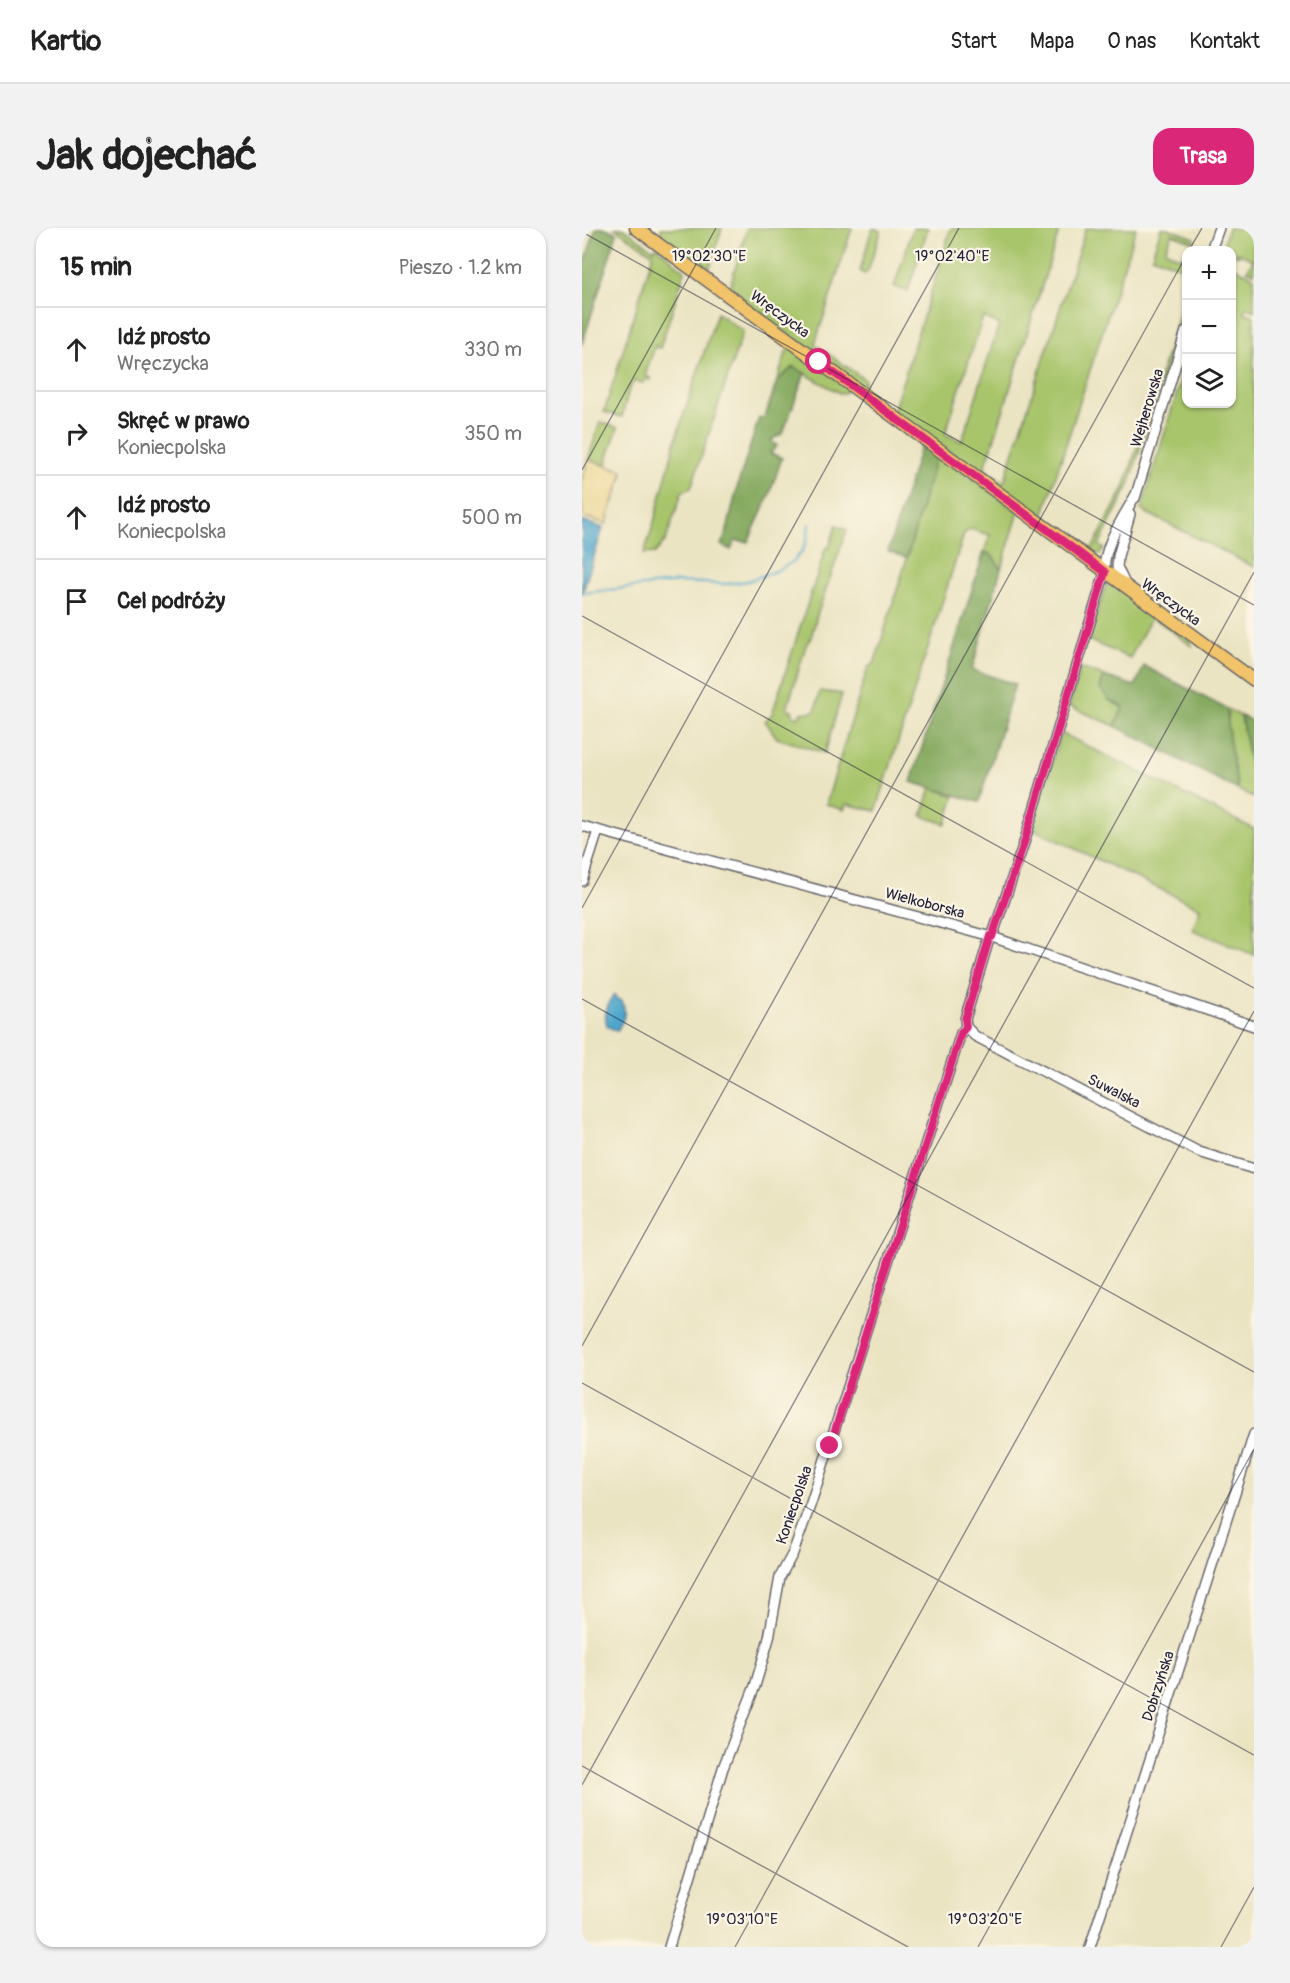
<!DOCTYPE html>
<html lang="pl">
<meta charset="utf-8">
<style>
:root{--surface:#fff;--page:#f2f2f2;--text:#222;--muted:#767676;--line:#e0e0e0;--accent:#db2777}
body{margin:0;font-family:Pangolin,sans-serif;background:var(--page);color:var(--text)}
.controls{position:absolute;right:18px;top:18px;display:grid;overflow:hidden;border-radius:12px;box-shadow:0 2px 4px #0004}
.controls button{width:54px;height:54px;display:grid;place-items:center;padding:0;border:0;border-bottom:2px solid var(--line);background:var(--surface);color:var(--text);font:30px sans-serif}
.stop{position:absolute;width:18px;height:18px;margin:-14px;border:4px solid #db2777;border-radius:50%;background:#fff}
.stop.end{background:#db2777;border-color:#fff;box-shadow:0 2px 6px #0008}
.list{margin:0;padding:0;list-style:none}
h2{display:flex;justify-content:space-between;align-items:center;height:78px;margin:0;padding:0 24px;font-size:26px}
h2 small{font-size:20px;font-weight:400;color:var(--muted)}
.list li{display:grid;grid-template-columns:39px 1fr auto;gap:18px;align-items:center;box-sizing:border-box;height:84px;padding:0 24px;border-top:2px solid var(--line)}
.list b{display:block;font-size:22px;white-space:nowrap}
.list p{margin:0;font-size:20px;white-space:nowrap;color:var(--muted)}
.list em{font-size:20px;font-style:normal;color:var(--muted)}
.icon{flex:none;width:33px;height:33px;fill:none;stroke:currentColor;stroke-width:2;stroke-linecap:round;stroke-linejoin:round}
.map{position:relative;flex:none;width:672px;height:1719px;overflow:hidden;border-radius:18px}
header{display:flex;align-items:center;gap:36px;box-sizing:border-box;height:84px;padding:0 30px;background:var(--surface);border-bottom:2px solid var(--line)}
header strong{font-size:28px}
nav{display:flex;gap:33px;margin-inline-start:auto;font-size:21px}
.intro{display:flex;align-items:center;justify-content:space-between;box-sizing:border-box;height:144px;padding:0 36px}
h1{margin:0;font-size:42px}
.button{padding:15px 27px;border-radius:18px;background:var(--accent);color:#fff;font-size:21px;font-weight:700}
main{display:flex;gap:36px;padding:0 36px}
aside{flex:1;background:var(--surface);border-radius:18px;box-shadow:0 2px 4px #0004}
.map>svg:first-child{display:block}
.green{fill:#a8c56c;stroke:#657454;stroke-width:1.5;fill-rule:evenodd}
.forest{fill:#86aa60;stroke:#54664e;stroke-width:1.5}
.sand{fill:#eeda9e;stroke:#887e6c;stroke-width:1.5}
.water{fill:#4ea6cb;stroke:#386483;stroke-width:1.5}
.lines{fill:none;stroke-linecap:round;stroke-linejoin:round}
.stream{stroke:#4ea6cb;stroke-width:2}
.minor-casing{stroke:#68666b;stroke-width:12}
.major-casing{stroke:#68666b;stroke-width:15}
.minor{stroke:#fff;stroke-width:9}
.major{stroke:#f1c36a;stroke-width:12}
.route{stroke:#db2777;stroke-width:8}
.ticks{fill:none;stroke:#22223b;stroke-width:1.5;stroke-opacity:0.45}
.labels{text-anchor:middle;stroke-width:4.5;stroke-linejoin:round;paint-order:stroke}
.street-label{font-size:15px;fill:#22223b;stroke:#fcf5e5}
.ticks-label{font-size:15px;text-anchor:middle;fill:#22223b;stroke:#fcf5e5;stroke-width:4.5;stroke-linejoin:round;paint-order:stroke}
</style>
<header>
<strong>Kartio</strong>
<nav><a>Start</a><a>Mapa</a><a>O nas</a><a>Kontakt</a></nav>
</header>
<div class="intro"><h1>Jak dojechać</h1><a class="button">Trasa</a></div>
<main>
<aside>
<h2>15 min<small>Pieszo · 1.2 km</small></h2>
<ul class="list">
<li><svg class="icon" aria-label="ahead" viewBox="0 0 24 24"><path d="M12 20V5M6 11l6-6 6 6"/></svg><div><b>Idź prosto</b><p>Wręczycka</p></div><em>330 m</em></li>
<li><svg class="icon" aria-label="right" viewBox="0 0 24 24"><path d="M7 20v-9h11M14 6l5 5-5 5"/></svg><div><b>Skręć w prawo</b><p>Koniecpolska</p></div><em>350 m</em></li>
<li><svg class="icon" aria-label="ahead" viewBox="0 0 24 24"><path d="M12 20V5M6 11l6-6 6 6"/></svg><div><b>Idź prosto</b><p>Koniecpolska</p></div><em>500 m</em></li>
<li><svg class="icon" aria-label="arrive" viewBox="0 0 24 24"><path d="M6 21V4h12l-3 4 3 4H6"/></svg><div><b>Cel podróży</b></div></li>
</ul>
</aside>
<div class="map">
<svg width="672" height="1719" viewBox="0 0 672 1719">
<rect width="100%" height="100%" fill="#fcf5e5"/>
<filter id="ink" filterUnits="userSpaceOnUse"><feTurbulence type="fractalNoise" baseFrequency=".0167" numOctaves="2"/><feDisplacementMap in="SourceGraphic" scale="12" xChannelSelector="R" yChannelSelector="G"/><feConvolveMatrix kernelMatrix="1 2 1 2 8 2 1 2 1" color-interpolation-filters="sRGB"/></filter>
<filter id="wash" filterUnits="userSpaceOnUse"><feTurbulence type="fractalNoise" baseFrequency=".008" numOctaves="4" result="noise"/><feDisplacementMap in="SourceGraphic" scale="24" xChannelSelector="R" yChannelSelector="G"/><feGaussianBlur stdDeviation="1.35" result="paint"/><feColorMatrix in="noise" values="0 0 0 0 0 0 0 0 0 0 0 0 0 0 0 0 0 1.4 0 .05"/><feComposite in="paint" operator="in"/></filter>
<g filter="url(#wash)">
<rect width="100%" height="100%" fill="#ebe4c3"/>
<!-- green -->
<path class="green" d="M33,0H42L72,22L74,18L103,43L78,120L73,118L63,148L69,150V152L63,151L61,155L52,153L47,161L40,189L22,184L71,26Z
M79,0H140L126,45L142,56L140,57L78,12Z
M165,0H270L233,116L283,152L280,161L147,62Z
M292,0L299,3L286,43L282,46L278,43L289,4Z
M331,0H346L326,63L312,59Z
M369,0H478L408,225L402,240L422,254L504,0H554L461,288L510,321L542,260L604,66V75L547,257L517,317L522,321L519,325L511,328L311,184ZM401,89L417,96L380,213L363,206Z
M579,0H586L613,10L612,14L590,6L583,22L596,29L597,28L604,30V41L570,28Z
M646,0H672V45L665,42L670,35V31L654,24L657,26L656,28L650,24V22H642L644,18L641,17Z
M650,38L672,49V83L664,79L662,84L672,88V339L559,282L604,135V176H650Z
M135,85L161,103L109,260L100,264L84,312L73,325L62,326L72,294L95,207Z
M207,116L266,160L264,164L259,166L211,139L195,153Z
M18,194L36,200L26,228L25,237L6,232Z
M355,225L437,284L419,341L410,327L402,324L408,307L388,301L382,306L294,583L264,576L262,582L244,576L286,439L292,436L325,330Z
M254,297L265,302L235,387L229,410L224,417L205,481L210,482L211,487L216,489L219,485L233,483L238,463L260,466L243,525L195,510L183,493L190,486L244,319L247,320Z
M526,355H529L608,411L610,418L577,394L569,390L548,430L506,412L524,357Z
M498,440L522,448L518,460L527,472L541,480L533,498L487,478Z
M645,481L659,488L669,541L672,542V570L656,562L647,510Z
M479,505L672,601V727L611,702L618,680L449,600Z
M349,560L373,568L364,596L340,588Z"/>
<!-- forest -->
<path class="forest" d="M14,0H24L35,5L0,117V42Z
M211,139L223,145L201,205L189,212L195,218L188,225L200,230L187,268L166,314L153,313L149,322L139,317L144,307L156,256L177,190L183,189L195,153Z
M340,214L355,225L325,330L306,323Z
M402,324L410,327L419,341L390,442L433,456L397,574L329,554Z
M562,438L645,481L647,510L656,562L533,498L541,479L527,472L518,460L522,448L553,458Z
M659,488L672,494V542L669,541Z"/>
<!-- sand -->
<path class="sand" d="M6,232L39,242L41,245L24,296L0,288V251Z"/>
<!-- water -->
<path class="water" d="M0,293L21,300L0,366Z
M31,767H33L34,771L40,772C45,785 42,791 35,803L26,799C20,788 26,777 31,767Z"/>
<g class="lines">
<!-- stream -->
<path class="stream" d="M0,365L97,354L145,356L166,353L196,342L212,333L221,322L225,311L227,296"/>
</g>
</g>
<g filter="url(#ink)">
<g class="lines">
<!-- minor casing -->
<g class="minor-casing">
<path id="minor" d="M629,22L637,0
M553,270L604,103
M543,356L535,339L536,328L548,286
M0,598L410,709L672,798
M0,653L16,603
M410,709L442,615L523,344C519,320 543,287 554,266
M384,799L393,808L617,924L672,941
M87,1719L141,1540L173,1458L181,1431L187,1410L198,1349L211,1325L229,1275L379,805L384,799L383,791L408,708
M508,1719L672,1206"/>
</g>
<!-- major casing -->
<g class="major-casing">
<path id="major" d="M54,0L672,452"/>
</g>
<!-- minor -->
<use href="#minor" class="minor"/>
<!-- major -->
<use href="#major" class="major"/>
</g>
</g>
<g class="lines" filter="url(#ink)">
<!-- route -->
<path class="route" d="M237,134L523,344L442,615L410,709L408,708L383,791L384,799L379,805L248,1218"/>
</g>
<!-- ticks -->
<path class="ticks" d="M0,4L672,377M607,22L620,0M0,242L134,0M0,388L672,760M0,680L377,0M0,771L672,1144M0,1118L604,28M0,1155L672,1527M0,1538L326,1719M0,1557L672,344M153,1719L672,783M396,1719L672,1221M639,1719L672,1659"/>
<g class="labels">
<!-- street labels -->
<g class="street-label">
<text transform="translate(198 86) rotate(36)" y="5">Wręczycka</text>
<text transform="translate(565 180) rotate(-73)" y="5">Wejherowska</text>
<text transform="translate(589 374) rotate(36)" y="5">Wręczycka</text>
<text transform="translate(343 675) rotate(15)" y="5">Wielkoborska</text>
<text transform="translate(532 863) rotate(27)" y="5">Suwalska</text>
<text transform="translate(212 1277) rotate(-71)" y="5">Koniecpolska</text>
<text transform="translate(576 1458) rotate(-72)" y="5">Dobrzyńska</text>
</g>
</g>
<g class="ticks-label">
<text x="127" y="33">19°02'30"E</text>
<text x="370" y="33">19°02'40"E</text>
<text x="160" y="1696">19°03'10"E</text>
<text x="403" y="1696">19°03'20"E</text>
</g>
</svg>
<div class="controls">
<button>+</button>
<button>−</button>
<button><svg class="icon" aria-label="layers" viewBox="0 0 24 24"><path d="M12 4l9 5-9 5-9-5zM3 14l9 5 9-5"/></svg></button>
</div>
<div class="stop" style="left:237px;top:134px"></div>
<div class="stop end" style="left:248px;top:1218px"></div>
</div>
</main>
